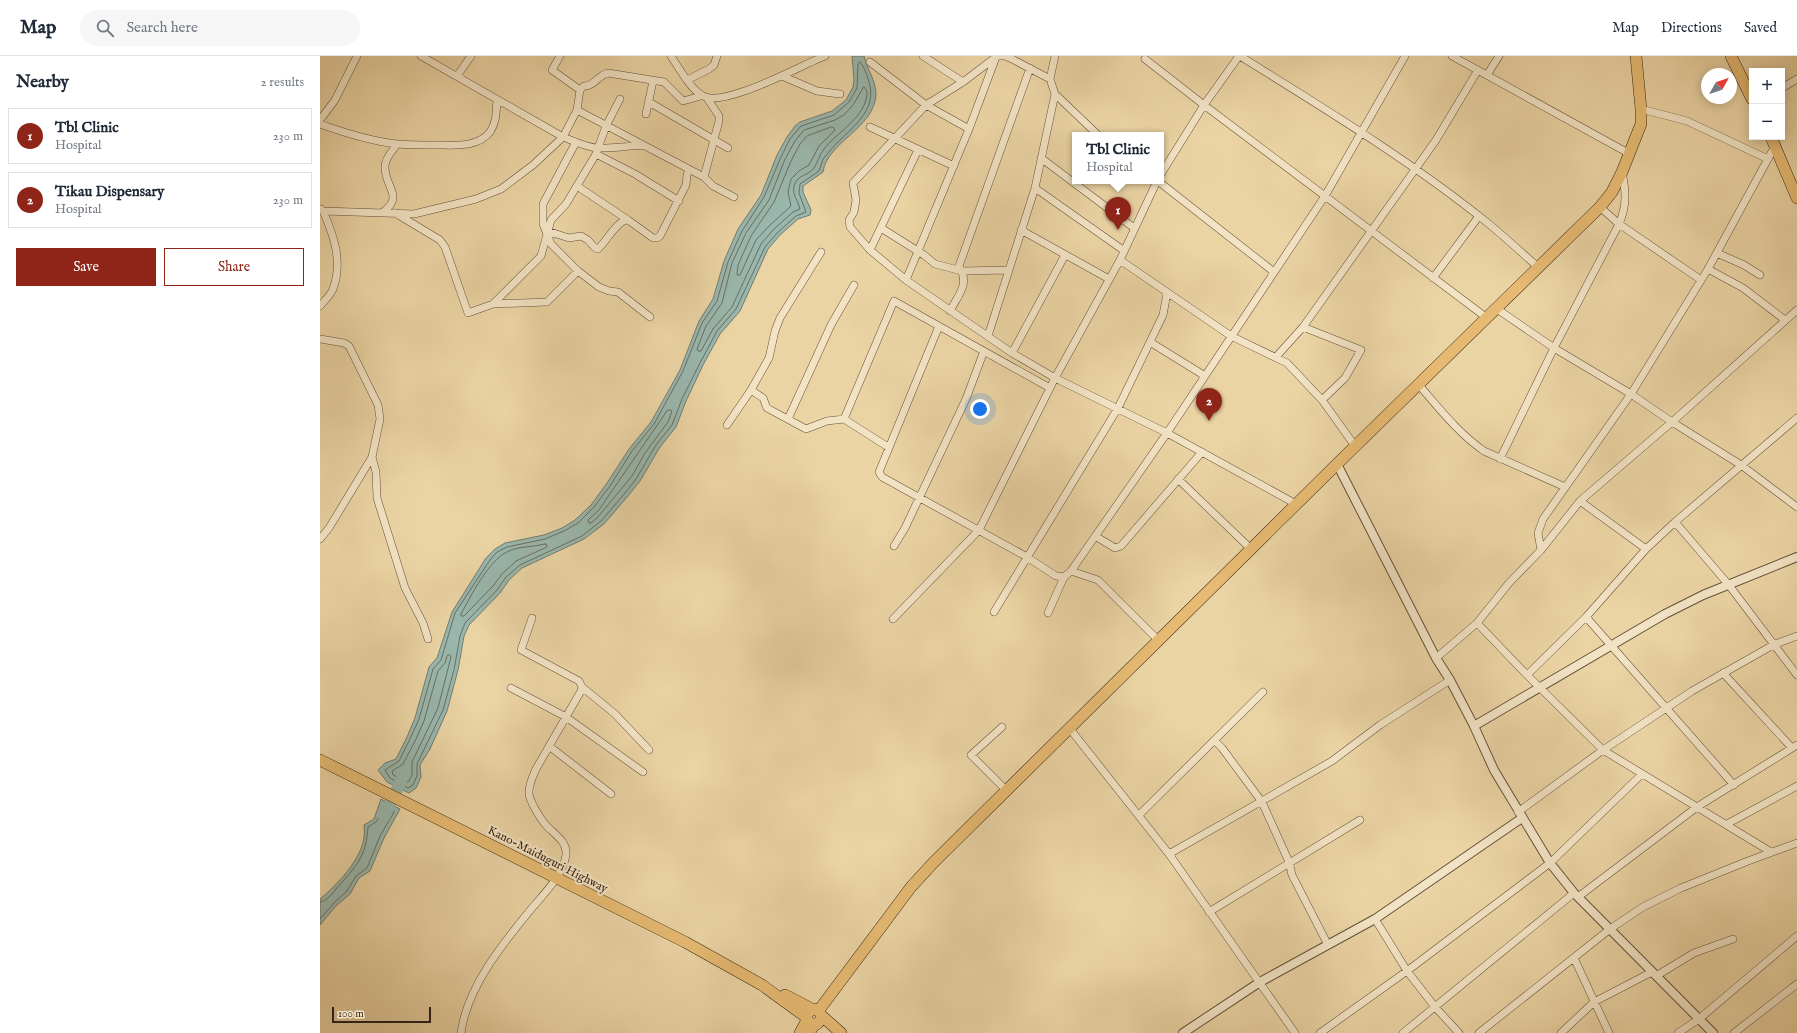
<!DOCTYPE html>
<meta charset="utf-8">
<style>
:root{--surface:#fff;--page:#f6f6f7;--text:#1f2937;--muted:#747a83;--line:#e0e1e3;--accent:#8f2418}
body{margin:0;font-family:"IM FELL English",serif;background:var(--page);color:var(--text)}
.controls{position:absolute;right:12px;top:12px;display:grid;overflow:hidden;border-radius:0px;box-shadow:0 2px 10px #0003}
.controls button{width:36px;height:36px;display:grid;place-items:center;padding:0;border:0;border-bottom:1px solid var(--line);background:var(--surface);color:var(--text);font:20px sans-serif}
.compass{position:absolute;left:1381px;top:12px;width:36px;height:36px;border-radius:50%;background:var(--surface);box-shadow:0 2px 10px #0003;rotate:50deg}
.scale{position:absolute;left:12px;bottom:10px;width:99px;box-sizing:border-box;padding-left:4px;border:2px solid #372416;border-top:0;font-size:11px;line-height:14px;white-space:nowrap;color:#372416;-webkit-text-stroke:3px #f2e3c4;paint-order:stroke}
.you{position:absolute;left:660px;top:353px;width:14px;height:14px;margin:-10px;border:3px solid #fff;border-radius:50%;background:#1a73e8;box-shadow:0 0 0 6px #1a73e833}
.badge{display:grid;place-items:center;width:26px;height:26px;border-radius:50%;background:var(--accent);color:#fff;font-size:13px;font-weight:700}
.pin{position:absolute;translate:-50% -33px;filter:drop-shadow(0 1px 2px #0008)}
.pin::after{content:'';position:absolute;top:21px;width:14px;height:12px;background:inherit;clip-path:polygon(0 0,100% 0,50% 100%)}
.popup{position:absolute;left:752px;top:76px;width:92px;height:52px;box-sizing:border-box;display:grid;place-content:center;border-radius:0px;background:var(--surface);filter:drop-shadow(0 1px 3px #0005);font-size:13px;white-space:nowrap;color:var(--muted)}
.popup b{font-size:15px;color:var(--text)}
.popup::after{content:'';position:absolute;left:50%;top:100%;margin-left:-8px;border:8px solid transparent;border-top-color:var(--surface)}
.list{margin:0;padding:0;list-style:none}
h2{display:flex;justify-content:space-between;align-items:center;height:52px;margin:0;padding:0 16px;font-size:17px}
h2 small{font-size:13px;font-weight:400;color:var(--muted)}
.list li{display:grid;grid-template-columns:26px 1fr auto;gap:12px;align-items:center;box-sizing:border-box;height:56px;margin:0 8px 8px;padding:0 8px;border:1px solid var(--line);border-radius:0px}
.list b{display:block;font-size:15px;white-space:nowrap}
.list p{margin:0;font-size:13px;white-space:nowrap;color:var(--muted)}
.list em{font-size:13px;font-style:normal;color:var(--muted)}
.actions{display:flex;gap:8px;padding:12px 16px}
.actions a{flex:1;padding:9px 0;border:1px solid var(--accent);border-radius:0px;text-align:center;font-size:14px;color:var(--accent)}
.actions .main{background:var(--accent);color:#fff}
.icon{flex:none;width:22px;height:22px;fill:none;stroke:currentColor;stroke-width:2;stroke-linecap:round;stroke-linejoin:round}
.map{position:relative;flex:none;width:1477px;height:977px;overflow:hidden}
header{display:flex;align-items:center;gap:24px;box-sizing:border-box;height:56px;padding:0 20px;background:var(--surface);border-bottom:1px solid var(--line)}
header strong{font-size:19px}
nav{display:flex;gap:22px;margin-inline-start:auto;font-size:14px}
.search{width:280px;height:36px;background:var(--page);display:flex;align-items:center;gap:10px;box-sizing:border-box;padding:0 14px;border-radius:22px;color:var(--muted);font-size:15px}
main{display:flex}
aside{flex:1;background:var(--surface)}
.map>svg:first-child{display:block}
.water{fill:#99b7ad;stroke:#727c71}
.lines{fill:none;stroke-linecap:round;stroke-linejoin:round}
.shore{stroke:#686e62;stroke-width:1}
.river{stroke:#99b7ad;stroke-width:12}
.minor-casing{stroke:#64503a;stroke-width:8}
.tertiary-casing{stroke:#64503a;stroke-width:10}
.primary-casing{stroke:#372416;stroke-width:12}
.trunk-casing{stroke:#372416;stroke-width:12}
.minor{stroke:#f2e3c4;stroke-width:7}
.tertiary{stroke:#f2e3c4;stroke-width:8}
.primary{stroke:#e6ba72;stroke-width:11}
.trunk{stroke:#e6ba72;stroke-width:11}
.labels{text-anchor:middle;stroke-width:4;stroke-linejoin:round;paint-order:stroke}
.street-label{font-size:12px;fill:#372416;stroke:#f2e3c4}
</style>
<header>
<strong>Map</strong>
<div class="search"><svg class="icon" aria-label="search" viewBox="0 0 24 24"><circle cx="10" cy="10" r="6"/><path d="M15 15l6 6"/></svg>Search here</div>
<nav><a>Map</a><a>Directions</a><a>Saved</a></nav>
</header>
<main>
<aside>
<h2>Nearby<small>2 results</small></h2>
<ul class="list">
<li><span class="badge">1</span><div><b>Tbl Clinic</b><p>Hospital</p></div><em>230 m</em></li>
<li><span class="badge">2</span><div><b>Tikau Dispensary</b><p>Hospital</p></div><em>230 m</em></li>
</ul>
<div class="actions"><a class="main">Save</a><a>Share</a></div>
</aside>
<div class="map">
<svg width="1477" height="977" viewBox="0 0 1477 977">
<rect width="100%" height="100%" fill="#ebd4a4"/>
<filter id="stains"><feTurbulence type="fractalNoise" baseFrequency=".005" numOctaves="4"/><feColorMatrix values="0 0 0 0 .2 0 0 0 0 .09 0 0 0 0 .02 0 0 0 .5 -.17"/></filter>
<radialGradient id="worn" r=".72"><stop offset=".6" stop-color="#630" stop-opacity="0"/><stop offset="1" stop-color="#630" stop-opacity=".3"/></radialGradient>
<!-- water -->
<path class="water" d="M532,0H544C547,13 556,25 556,38C555,72 507,86 503,116L483,130V136L491,154L490,159L478,163L460,179L448,193L420,255L400,278L383,309L366,345L356,371L340,391L320,425L308,440L284,468L264,483L202,512L189,524L180,537L149,569L144,580L138,614L127,655L110,693L100,709L101,721L96,732L89,737L67,726L58,714L65,707L76,703L87,681L95,662L109,611L117,602L132,556L166,502L175,493L185,487L224,479L242,472L255,464L271,449L287,427L309,393L331,366L360,314L379,265L393,243L404,205L418,173L441,139L457,99L467,81L475,70L480,66L512,55L526,44L533,31L534,24Z
M61,743L80,753L64,782L50,815L39,822L30,838L16,850L0,869V843C16,830 42,803 44,781C45,777 44,773 44,769L54,763Z"/>
<g class="lines">
<!-- shore -->
<path class="shore" d="M540,6C544,10 546,17 548,23C561,57 526,74 508,97L503,103L499,115L480,128L479,137L486,156L476,160L457,177L445,191L416,253L397,275L380,307L362,343L352,369L336,389L316,423L305,437L281,465L262,480L200,509L186,521L177,534L145,567L140,580L134,614L123,654L97,708V720L93,729L88,732L70,722L65,714L79,705L90,683L99,663L113,613L121,604L135,557L170,504L177,496L187,491L225,483L244,475L258,467L274,451L290,430L312,395L334,368L363,315L382,267L397,245L408,206L422,175L444,141L461,101L470,83L481,70L514,59L529,46L537,32L538,8Z
M544,31L547,35C548,60 517,76 504,93C499,99 498,106 494,112C489,120 477,118 474,130C472,139 478,144 480,153L473,156L454,173L441,188L412,251L393,273L381,295H378L377,293L386,270L402,247L412,207L426,177L449,144L465,103L475,85L484,74L515,64L524,59L533,49Z
M512,71L514,72L515,74L499,90L489,109L479,115L471,123L468,136L471,150L450,169L436,184L420,219H417L418,209L431,180L454,146L471,105L480,88L487,80Z
M348,354H351L352,355L348,366L325,397L312,420L277,462L271,467H269L268,464L278,455Z
M225,488L227,489V491L196,505L182,518L173,530L144,560H141V558C151,540 169,503 189,495C200,490 214,491 225,488Z
M130,599L131,601L118,652L92,706V719L89,725L87,726L73,719L72,715L83,708L95,685L104,665L118,615L125,607L127,600Z
M0,846C7,845 12,838 16,833C36,810 46,802 48,771L57,765L63,750H65L73,754L74,756L60,780L47,812L36,820L27,835L14,847L0,863"/>
<!-- river -->
<path class="river" d="M64,761L85,716"/>
<!-- minor casing -->
<g class="minor-casing">
<path id="minor" d="M101,0L243,81C254,85 267,92 279,92C293,93 308,89 323,90
M240,0L232,14L260,34
M351,0C359,12 371,34 383,40C405,52 481,9 505,0
M603,0L643,26
M675,0H685L692,3L730,23
M919,0L884,49L1167,262
M920,0C1005,53 1091,105 1169,168C1186,182 1202,197 1219,212
M1132,0L1310,98
M676,1L643,26L606,49L533,127L536,144L534,156L529,164L530,171L550,194L586,224L692,297L735,322L847,377L976,448
M825,3L884,49L841,118
M550,6L606,49L649,73
M1167,19L1179,0
M137,20L151,0
M462,20L497,35L520,38
M367,24L389,13L394,9L397,0
M1462,32L1477,23
M735,38L778,79
M329,46L408,92
M1321,53L1367,65L1448,103
M257,54L384,121L393,130L414,141
M326,58L333,25
M0,64L15,44L37,0
M0,68C25,77 51,85 77,88C90,89 103,89 116,89C135,89 157,92 170,76C177,66 176,54 177,44
M550,71L634,110
M256,86L223,148V168L231,188L258,215L279,231L289,235L298,236L330,261
M276,98L315,118L359,145
M721,102L814,172
M384,121L399,65V60L387,42
M838,125L954,216
M257,130L308,164
M715,132L803,194
M1280,151L1299,168L1381,224
M3,155L94,158L156,143L181,133L213,109L243,81L257,54L260,34L264,30C275,30 278,19 288,17L344,26L363,45L381,40
M63,156C85,140 64,131 65,110C65,102 73,94 77,88
M75,157L120,184L125,191L148,257L173,248L227,246L258,215
M561,172L604,199L615,208L642,215L688,214
M701,174L789,223
M227,175L249,182L261,180L268,184L274,191L278,193C286,186 298,163 308,164L333,182H337L340,180L366,129L367,119L369,113
M550,194L598,94
M1397,197L1424,209L1440,219
M800,204L911,280L967,307L1002,344L1035,390
M1388,213L1423,232L1465,264
M1113,222L1159,160
M586,224L649,73L676,1
M173,248L221,200L231,164L246,148L276,98L286,70L300,43
M0,250C4,245 11,239 13,233C23,206 14,180 3,155L1,153
M1177,253L1234,292L1311,338L1352,366L1421,409L1477,451
M630,255C639,238 650,228 639,210L710,12
M619,270L559,416L562,421L707,501L736,520L744,521
M983,271L1041,294L1025,322L1002,344
M668,280L715,132L735,38L730,23L735,0
M0,283L24,287L29,290L58,349L60,363L52,401L9,472L0,483
M830,286L885,320
M692,297L745,199
M956,301L983,271L1116,84L1158,14
M1098,328C1119,352 1138,377 1164,395L1245,431
M431,334L443,342L447,352L486,373L507,365L524,363L568,391
M468,363L511,269L534,229
M524,363L574,245L730,332
M407,369L431,334L449,302L455,275L460,262L501,196
M52,401L56,416L57,442L85,532L103,567L108,583
M1180,403L1234,292L1299,168C1307,150 1306,135 1302,116
M858,423L931,493
M1260,445L1326,493
M1355,466L1408,528L1477,619
M775,480L795,492L801,490L882,396
M574,490L585,472L646,343L664,295
M1221,494L1218,477L1223,463L1311,338L1388,213L1455,90
M751,515L778,524L839,585
M674,556L798,352L843,259L847,237
M728,557L744,521L751,515L847,377L1005,140L1085,0
M1266,561L1414,729
M573,563L659,474L735,322L800,204L837,125
M1157,567L1207,619L1283,694L1451,796
M1116,602L1157,567L1189,527L1221,494L1260,445L1352,366L1477,254
M1403,617L1472,692
M1207,619L1266,561L1326,493L1355,466L1477,362
M262,631L295,658L329,694
M191,632L246,661L323,716
M682,671L651,699L686,734
M750,673L849,798L975,977
M895,685L902,692L942,746L969,806L972,819L1008,889
M229,690L291,738
M1198,756L1283,694L1372,635L1455,588L1477,580
M819,759L943,636
M1407,768L1477,730
M849,798L1012,705L1060,669L1130,624
M1258,841L1377,751L1477,689
M889,856L1040,764
M1055,863L1087,915L1115,951L1139,977
M1254,902L1289,977
M1336,920L1374,897L1413,883
M141,977C147,931 183,887 212,852C224,838 243,819 246,799C248,785 232,777 225,768C220,762 208,743 209,736C209,728 213,720 216,713L261,635L262,631L259,625L201,594L212,562
M1000,977L1087,915L1230,807L1322,718
M1083,977L1254,837
M1159,977L1290,873L1323,851L1361,832L1428,805L1477,787
M1241,977L1274,946L1332,916
M1358,977L1379,963L1477,880
M1414,977L1477,928"/>
</g>
<!-- tertiary casing -->
<g class="tertiary-casing">
<path id="tertiary" d="M1017,408L1116,602L1130,624L1154,670L1174,714L1230,807L1254,837L1393,977
M1154,670L1345,558L1383,539L1477,501
M863,977L940,926L1055,863L1202,762"/>
</g>
<!-- primary casing -->
<g class="primary-casing">
<path id="primary" d="M1411,0L1432,43
M1451,81L1477,142
M499,954L591,831L613,807L1017,408L1280,151L1292,136L1302,116L1321,68V53L1316,0
M480,977L487,964
M489,977L494,969"/>
</g>
<!-- trunk casing -->
<g class="trunk-casing">
<path id="trunk" d="M0,704L365,886L442,929L486,961
M465,939L492,953L499,954L502,962L497,968H491L487,964L486,959L492,953
M502,960L521,977"/>
</g>
<!-- minor -->
<use href="#minor" class="minor"/>
<!-- tertiary -->
<use href="#tertiary" class="tertiary"/>
<!-- primary -->
<use href="#primary" class="primary"/>
<!-- trunk -->
<use href="#trunk" class="trunk"/>
</g>
<g class="labels">
<!-- street labels -->
<g class="street-label">
<text transform="translate(228 803) rotate(27)" y="4">Kano-Maiduguri Highway</text>
</g>
</g>
<rect width="100%" height="100%" filter="url(#stains)"/>
<rect width="100%" height="100%" fill="url(#worn)"/>
</svg>
<div class="controls">
<button>+</button>
<button>−</button>
</div>
<svg class="compass" viewBox="-18 -18 36 36"><path d="M0-13l5 13h-10z" fill="#e53935"/><path d="M0 13l5-13h-10z" fill="#747a83"/></svg>
<div class="scale">100 m</div>
<div class="you"></div>
<div class="pin badge" style="left:798px;top:174px">1</div>
<div class="popup"><b>Tbl Clinic</b>Hospital</div>
<div class="pin badge" style="left:889px;top:365px">2</div>
</div>
</main>
